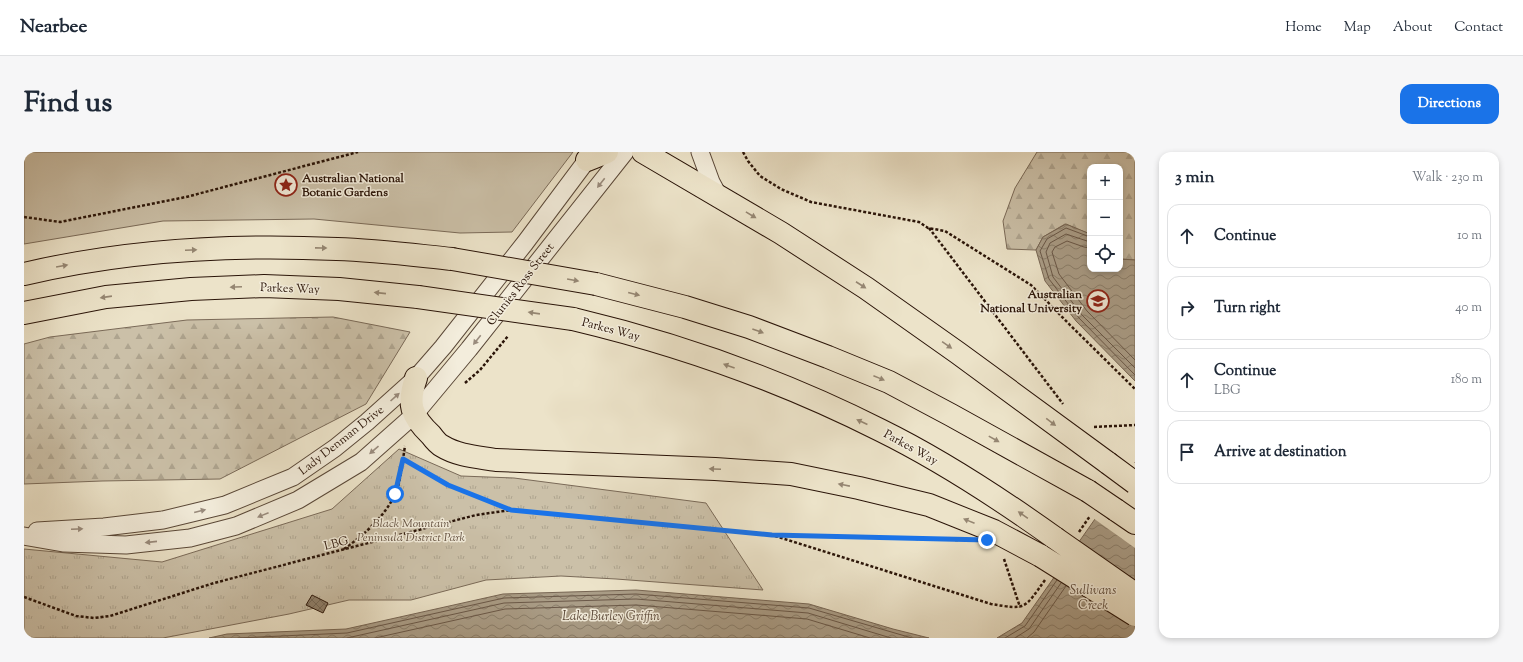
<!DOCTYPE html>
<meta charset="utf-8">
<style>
:root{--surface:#fff;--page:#f6f6f7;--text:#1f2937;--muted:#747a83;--line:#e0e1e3;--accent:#1a73e8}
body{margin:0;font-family:"Sorts Mill Goudy",serif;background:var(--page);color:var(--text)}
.controls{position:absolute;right:12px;top:12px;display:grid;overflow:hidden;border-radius:8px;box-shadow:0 2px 6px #0003}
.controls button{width:36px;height:36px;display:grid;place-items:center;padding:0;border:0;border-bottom:1px solid var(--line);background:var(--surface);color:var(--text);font:20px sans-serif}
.stop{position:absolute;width:12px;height:12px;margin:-9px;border:3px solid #1a73e8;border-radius:50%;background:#fff}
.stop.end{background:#1a73e8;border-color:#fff;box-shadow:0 1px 4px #0008}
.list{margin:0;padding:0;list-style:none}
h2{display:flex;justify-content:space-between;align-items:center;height:52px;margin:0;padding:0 16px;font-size:17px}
h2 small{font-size:13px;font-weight:400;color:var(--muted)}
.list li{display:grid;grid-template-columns:26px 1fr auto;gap:12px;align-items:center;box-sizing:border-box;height:64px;margin:0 8px 8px;padding:0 8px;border:1px solid var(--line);border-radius:12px}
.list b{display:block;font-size:15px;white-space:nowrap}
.list p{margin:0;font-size:13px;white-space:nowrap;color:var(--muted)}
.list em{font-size:13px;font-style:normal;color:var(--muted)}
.icon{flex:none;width:22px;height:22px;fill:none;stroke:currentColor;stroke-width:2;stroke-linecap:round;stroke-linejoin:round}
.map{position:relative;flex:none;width:1111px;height:486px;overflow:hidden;border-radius:12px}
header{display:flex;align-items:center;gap:24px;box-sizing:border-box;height:56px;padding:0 20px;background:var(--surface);border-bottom:1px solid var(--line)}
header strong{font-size:19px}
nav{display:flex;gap:22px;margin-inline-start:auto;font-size:14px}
.intro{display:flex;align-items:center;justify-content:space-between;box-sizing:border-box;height:96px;padding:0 24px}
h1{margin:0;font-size:28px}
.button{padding:10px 18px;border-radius:12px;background:var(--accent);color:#fff;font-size:14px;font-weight:700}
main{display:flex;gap:24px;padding:0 24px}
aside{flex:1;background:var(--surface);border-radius:12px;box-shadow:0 2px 6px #0003}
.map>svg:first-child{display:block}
.forest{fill:url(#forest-firs);stroke:#7a6a58}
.park{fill:url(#park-tufts);stroke:#7a6a58}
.garden{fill:#cbc0a8;stroke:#7a6a58}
.water{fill:url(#water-waves);stroke:#776654}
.pier{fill:#ece3c9}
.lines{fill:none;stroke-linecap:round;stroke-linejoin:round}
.shore{stroke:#6a5848;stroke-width:1}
.building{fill:url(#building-cross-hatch);stroke:#2a1408}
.tertiary-casing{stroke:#5a4838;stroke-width:19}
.motorway-casing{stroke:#2a1408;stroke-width:24}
.path{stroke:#2a1408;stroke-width:2.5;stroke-dasharray:3 2;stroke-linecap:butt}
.tertiary{stroke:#f3eddc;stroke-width:17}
.motorway{stroke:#ece3c9;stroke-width:22}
.motorway-bridge-casing{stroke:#2a1408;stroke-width:24;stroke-linecap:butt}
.motorway-bridge{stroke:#ece3c9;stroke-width:22}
.oneway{fill:#998b7d}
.oneway2{fill:#958672}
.route{stroke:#1a73e8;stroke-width:5}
.labels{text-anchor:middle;stroke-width:3;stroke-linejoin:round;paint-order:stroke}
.poi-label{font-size:12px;font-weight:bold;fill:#2a1408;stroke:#f3eddc;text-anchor:start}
.street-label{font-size:12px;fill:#2a1408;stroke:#f3eddc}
.park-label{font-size:12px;font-style:italic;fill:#625040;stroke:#f3eddc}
.water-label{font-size:13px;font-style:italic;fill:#5d4b3b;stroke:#f3eddc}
</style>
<header>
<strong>Nearbee</strong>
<nav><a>Home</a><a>Map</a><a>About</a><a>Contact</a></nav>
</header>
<div class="intro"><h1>Find us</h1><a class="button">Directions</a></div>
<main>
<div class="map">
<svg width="1111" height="486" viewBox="0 0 1111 486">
<defs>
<pattern id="forest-firs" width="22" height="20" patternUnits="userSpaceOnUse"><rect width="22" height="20" fill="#cbc0a8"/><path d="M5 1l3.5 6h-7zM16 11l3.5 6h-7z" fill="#aea48f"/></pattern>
<pattern id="park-tufts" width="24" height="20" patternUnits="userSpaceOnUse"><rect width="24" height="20" fill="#cbc0a8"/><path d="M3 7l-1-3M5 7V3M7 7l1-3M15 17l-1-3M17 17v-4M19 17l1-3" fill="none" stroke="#aea48f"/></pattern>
<pattern id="water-waves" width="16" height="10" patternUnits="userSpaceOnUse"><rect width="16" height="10" fill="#aa9d87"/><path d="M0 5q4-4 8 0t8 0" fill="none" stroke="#8b7f6c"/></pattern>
<pattern id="building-cross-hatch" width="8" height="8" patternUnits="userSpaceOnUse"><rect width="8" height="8" fill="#8f806c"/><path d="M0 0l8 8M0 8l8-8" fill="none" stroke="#756857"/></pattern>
</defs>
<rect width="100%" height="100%" fill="#ece3c9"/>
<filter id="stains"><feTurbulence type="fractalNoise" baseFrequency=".005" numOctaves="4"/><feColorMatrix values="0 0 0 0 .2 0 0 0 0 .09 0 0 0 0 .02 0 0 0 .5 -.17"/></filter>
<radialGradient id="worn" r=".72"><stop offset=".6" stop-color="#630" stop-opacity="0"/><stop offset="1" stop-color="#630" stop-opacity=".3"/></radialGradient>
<!-- forest -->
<path class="forest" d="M1013,0H1111V108L1096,107V15H1066V82L1041,72L1019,85L1012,98L983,97L979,69L991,36Z
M309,165L386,180L342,252L196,327L78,329L0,332V192L26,185L163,168Z"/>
<!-- park -->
<path class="park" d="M375,297L437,324L490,326L682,351L739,438L592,427L537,424L462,428L387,448H325L265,462L139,486H0V397L138,410L308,357Z"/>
<!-- garden -->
<path class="garden" d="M0,0H549L488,80L436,81L290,67L139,69L0,92Z"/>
<!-- water -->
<path class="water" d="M1042,72L1066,82V117H1096V107L1111,108V229L1052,169L1021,129L1012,98L1019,85Z
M1111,310V486H973L998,471Z
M612,438L785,452L869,477L905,486H185L203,482L322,477L479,442Z"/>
<!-- pier -->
<path class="pier" d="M1109,309L1111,311V396L1069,366Z"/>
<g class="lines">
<!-- shore -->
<path class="shore" d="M1066,85L1042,76L1023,87L1016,99L1025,127L1055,166L1111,223
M1066,90L1042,82L1026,91L1022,100L1029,125L1058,163L1111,216
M1066,96L1060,95L1043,89L1031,95L1028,100L1035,122L1063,159L1111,208
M214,486L323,481L480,446L612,442L785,456L888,486
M323,486L480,451L612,447L784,461L867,486
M351,486L481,457L612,453L783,467L846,486
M981,486L1001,474L1033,428
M991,486L1005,477L1037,431
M1003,486L1010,480L1042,434"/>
</g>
<!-- building -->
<path class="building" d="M288,443L304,451L299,461L282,453Z"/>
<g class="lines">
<!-- tertiary casing -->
<g class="tertiary-casing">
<path id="tertiary" d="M676,0L687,30L694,43
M13,379L80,375L139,368L201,353L269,325L311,296L343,270L392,226L419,195L501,91L569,0
M0,384L39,391L102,393L166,386L212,374L274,348L337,310L390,263L445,197L601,0"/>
</g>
<!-- motorway casing -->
<g class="motorway-casing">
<path id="motorway" d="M619,0L757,81L842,136L934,201L1084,311
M563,8L583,0
M0,122C102,98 208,92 313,97C351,98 389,103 428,107
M572,132L661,155L725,175L804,205L865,230L927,263L1064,339
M0,161L82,145L167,137L240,134L315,137L394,145
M549,167C654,192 759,229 856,278C917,308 975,346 1031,386
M392,226C383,252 387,264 407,283C410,287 414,292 418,294C434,304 455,305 472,308L691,317L767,322L835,336L905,353L970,379L1017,404
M1092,358L1111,371"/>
</g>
<!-- path -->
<path class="path" d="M719,0L724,9L736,24L757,37L787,50L895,70L904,76L921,79L1007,133L1045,172L1111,237
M0,65L36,70L162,45L334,0
M905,76L1039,252
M441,231L456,218L484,184
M1070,275L1111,273
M379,307L424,333L487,358
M1055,380L1066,364
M751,384L967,452C1003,458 1000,457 1021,428
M320,397C340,383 359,366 371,343C376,334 379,306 381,294
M980,407L996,455
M0,445L52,464L70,466L86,464L190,431L452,363L487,358L748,383L934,388"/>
<!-- tertiary -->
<use href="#tertiary" class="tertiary"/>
<!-- motorway -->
<use href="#motorway" class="motorway"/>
<!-- motorway-bridge casing -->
<g class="motorway-bridge-casing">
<path id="motorway-bridge" d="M428,107L572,132
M394,145L549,167
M1084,311L1111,331
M1064,339L1092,358
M1031,386L1111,442
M1017,404L1111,463"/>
</g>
<!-- motorway-bridge -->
<use href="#motorway-bridge" class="motorway-bridge"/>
</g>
<!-- one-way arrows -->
<defs><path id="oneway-solid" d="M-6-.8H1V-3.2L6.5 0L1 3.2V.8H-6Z"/></defs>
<g class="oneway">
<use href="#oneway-solid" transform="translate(577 31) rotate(128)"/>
<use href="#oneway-solid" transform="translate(453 188) rotate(128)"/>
<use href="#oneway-solid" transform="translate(371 245) rotate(-42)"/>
<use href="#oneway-solid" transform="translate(350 298) rotate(139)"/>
<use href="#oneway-solid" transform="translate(176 359) rotate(-14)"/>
<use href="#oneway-solid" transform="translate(239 363) rotate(158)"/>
<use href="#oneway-solid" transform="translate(53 377) rotate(-3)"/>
<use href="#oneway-solid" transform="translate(127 390) rotate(174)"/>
</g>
<g class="oneway2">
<use href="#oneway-solid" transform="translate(727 63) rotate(31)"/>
<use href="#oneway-solid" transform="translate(297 96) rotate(1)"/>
<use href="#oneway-solid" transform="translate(167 98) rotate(-2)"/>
<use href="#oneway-solid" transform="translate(38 114) rotate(-10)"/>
<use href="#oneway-solid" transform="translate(549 128) rotate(10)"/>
<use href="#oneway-solid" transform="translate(837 133) rotate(33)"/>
<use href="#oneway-solid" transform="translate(212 135) rotate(178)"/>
<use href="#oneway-solid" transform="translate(356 141) rotate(-174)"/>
<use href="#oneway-solid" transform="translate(610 142) rotate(14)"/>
<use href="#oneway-solid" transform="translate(82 145) rotate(172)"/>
<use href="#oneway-solid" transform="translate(510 161) rotate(-172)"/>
<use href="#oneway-solid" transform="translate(734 179) rotate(20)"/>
<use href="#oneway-solid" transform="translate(923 193) rotate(35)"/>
<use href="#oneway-solid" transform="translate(705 214) rotate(-160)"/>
<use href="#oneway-solid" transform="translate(855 226) rotate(22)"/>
<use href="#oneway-solid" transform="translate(838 270) rotate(-155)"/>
<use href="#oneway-solid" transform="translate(1027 270) rotate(37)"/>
<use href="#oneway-solid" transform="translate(970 287) rotate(29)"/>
<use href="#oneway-solid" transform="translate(691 317) rotate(-177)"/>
<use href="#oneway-solid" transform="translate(820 333) rotate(-169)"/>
<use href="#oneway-solid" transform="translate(999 363) rotate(-145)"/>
<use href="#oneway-solid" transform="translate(945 369) rotate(-158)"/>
</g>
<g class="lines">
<!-- route -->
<path class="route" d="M371,342L379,307L424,333L487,358L748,383L963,388"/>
</g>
<!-- icons -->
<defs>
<g id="sight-ring" transform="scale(1.15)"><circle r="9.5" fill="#f3eddc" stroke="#8f2418" stroke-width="1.5"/><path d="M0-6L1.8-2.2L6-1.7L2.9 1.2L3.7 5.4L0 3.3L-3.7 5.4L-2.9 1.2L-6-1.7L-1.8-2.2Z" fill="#8f2418"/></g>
<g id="university-ring" transform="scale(1.15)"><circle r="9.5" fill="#f3eddc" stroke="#8f2418" stroke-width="1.5"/><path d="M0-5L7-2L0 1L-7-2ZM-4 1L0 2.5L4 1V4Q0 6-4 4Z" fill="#8f2418"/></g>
</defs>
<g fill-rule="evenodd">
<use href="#sight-ring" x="262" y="33"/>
<use href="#university-ring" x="1074" y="149"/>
</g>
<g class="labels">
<!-- poi labels -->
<g class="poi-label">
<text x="278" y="30">Australian National<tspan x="278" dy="14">Botanic Gardens</tspan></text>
<text x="1058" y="146" text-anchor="end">Australian<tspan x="1058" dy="14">National University</tspan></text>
</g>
<!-- street labels -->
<g class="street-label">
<text transform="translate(496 132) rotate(-52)" y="4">Clunies Ross Street</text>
<text transform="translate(266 136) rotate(2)" y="4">Parkes Way</text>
<text transform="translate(587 177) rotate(15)" y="4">Parkes Way</text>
<text transform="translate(317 288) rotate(-38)" y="4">Lady Denman Drive</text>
<text transform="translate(887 295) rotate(29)" y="4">Parkes Way</text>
<text transform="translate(312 391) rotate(-15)" y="4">LBG</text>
</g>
<!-- park labels -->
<g class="park-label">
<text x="387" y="375">Black Mountain<tspan x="387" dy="14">Peninsula District Park</tspan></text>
</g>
<!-- water labels -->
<g class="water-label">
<text x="1069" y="442">Sullivans<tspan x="1069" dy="15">Creek</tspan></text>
<text x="587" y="468">Lake Burley Griffin</text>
</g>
</g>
<rect width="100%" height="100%" filter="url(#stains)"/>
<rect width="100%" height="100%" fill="url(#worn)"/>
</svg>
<div class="controls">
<button>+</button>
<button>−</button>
<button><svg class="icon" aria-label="locate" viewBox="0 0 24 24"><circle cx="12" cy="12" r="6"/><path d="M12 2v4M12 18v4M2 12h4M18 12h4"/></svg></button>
</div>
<div class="stop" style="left:371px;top:342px"></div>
<div class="stop end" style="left:963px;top:388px"></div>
</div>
<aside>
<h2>3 min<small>Walk · 230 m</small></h2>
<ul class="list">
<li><svg class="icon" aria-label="ahead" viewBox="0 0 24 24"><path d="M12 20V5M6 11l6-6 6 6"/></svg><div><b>Continue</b></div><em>10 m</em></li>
<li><svg class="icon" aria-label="right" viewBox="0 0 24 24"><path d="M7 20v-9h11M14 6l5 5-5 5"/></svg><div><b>Turn right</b></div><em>40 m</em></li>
<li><svg class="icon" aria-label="ahead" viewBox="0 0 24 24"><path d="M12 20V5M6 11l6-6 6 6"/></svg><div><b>Continue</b><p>LBG</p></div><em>180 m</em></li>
<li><svg class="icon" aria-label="arrive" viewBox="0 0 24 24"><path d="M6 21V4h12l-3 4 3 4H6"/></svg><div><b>Arrive at destination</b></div></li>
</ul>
</aside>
</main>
